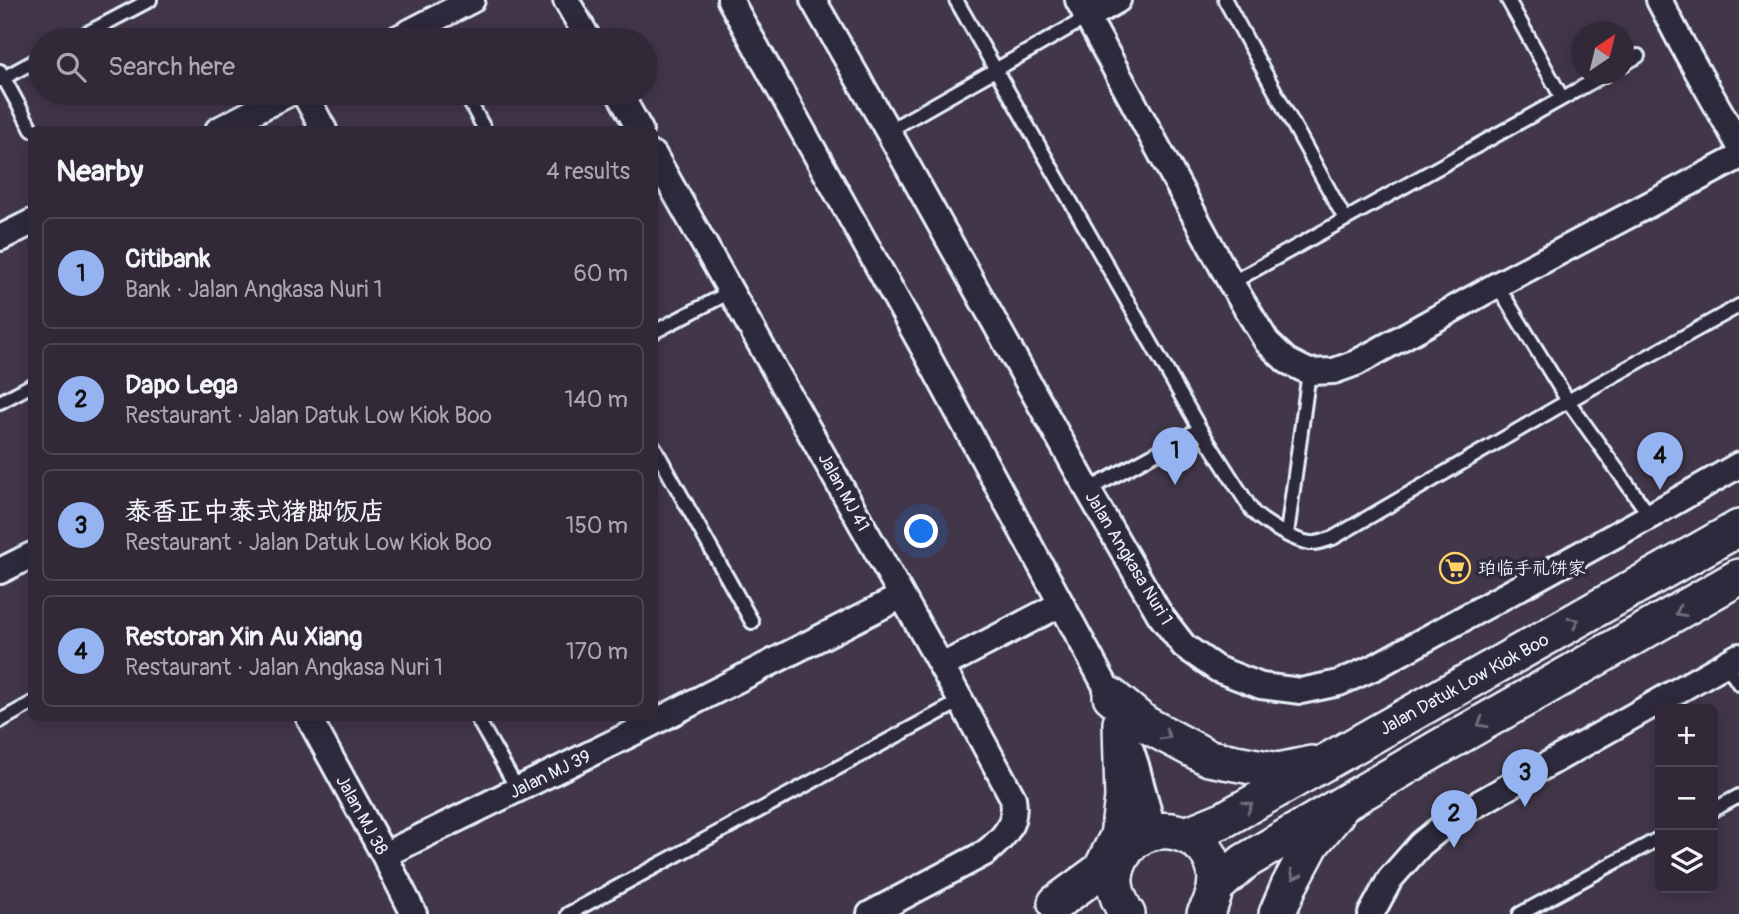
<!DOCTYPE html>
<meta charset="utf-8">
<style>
:root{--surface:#322938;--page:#3d3543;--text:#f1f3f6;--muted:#a8a6ae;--line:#4d4553;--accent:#95b2f1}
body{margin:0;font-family:Pangolin,"LXGW WenKai TC",sans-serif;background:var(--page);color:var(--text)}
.controls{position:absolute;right:21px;bottom:21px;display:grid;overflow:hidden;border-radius:10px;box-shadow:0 4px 18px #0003}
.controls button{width:63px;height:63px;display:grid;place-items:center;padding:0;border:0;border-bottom:2px solid var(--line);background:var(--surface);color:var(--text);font:35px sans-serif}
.compass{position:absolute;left:1571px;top:21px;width:63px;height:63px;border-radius:50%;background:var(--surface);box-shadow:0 4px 18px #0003;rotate:35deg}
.you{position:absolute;left:922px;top:532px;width:24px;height:24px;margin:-18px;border:5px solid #fff;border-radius:50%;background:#1a73e8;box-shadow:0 0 0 10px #1a73e833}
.badge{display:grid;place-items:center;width:46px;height:46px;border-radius:50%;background:var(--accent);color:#111;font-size:23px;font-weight:700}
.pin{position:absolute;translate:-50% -58px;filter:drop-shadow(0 2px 4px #0008)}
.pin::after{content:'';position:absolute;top:37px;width:24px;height:21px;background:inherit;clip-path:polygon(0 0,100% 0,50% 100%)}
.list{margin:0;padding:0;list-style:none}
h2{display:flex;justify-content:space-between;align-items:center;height:91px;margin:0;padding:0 28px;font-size:30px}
h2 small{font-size:23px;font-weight:400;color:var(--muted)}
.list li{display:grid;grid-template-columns:46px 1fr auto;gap:21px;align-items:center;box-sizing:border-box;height:112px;margin:0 14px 14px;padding:0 14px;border:2px solid var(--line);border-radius:10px}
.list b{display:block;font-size:26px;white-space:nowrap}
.list p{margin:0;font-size:23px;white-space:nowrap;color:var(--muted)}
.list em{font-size:23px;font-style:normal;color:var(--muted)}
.icon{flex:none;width:38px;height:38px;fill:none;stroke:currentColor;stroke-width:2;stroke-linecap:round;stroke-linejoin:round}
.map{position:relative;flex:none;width:1739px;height:914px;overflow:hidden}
.search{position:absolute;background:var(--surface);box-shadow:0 4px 18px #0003;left:28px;top:28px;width:630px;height:77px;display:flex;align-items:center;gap:18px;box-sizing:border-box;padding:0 24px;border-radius:38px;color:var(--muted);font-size:26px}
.panel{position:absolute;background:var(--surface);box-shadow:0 4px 18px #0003;left:28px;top:126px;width:630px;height:595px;border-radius:10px}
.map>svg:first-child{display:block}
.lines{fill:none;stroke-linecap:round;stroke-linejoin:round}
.lane-casing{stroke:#e8f1f8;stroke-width:18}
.street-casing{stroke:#e8f1f8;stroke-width:30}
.secondary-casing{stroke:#e8f1f8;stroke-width:40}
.lane{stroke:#2f2a3d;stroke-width:12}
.street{stroke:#2f2a3d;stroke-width:24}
.secondary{stroke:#2f2a3d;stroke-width:35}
.oneway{stroke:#70707e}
.labels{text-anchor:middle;stroke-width:7;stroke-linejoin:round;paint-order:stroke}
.street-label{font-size:18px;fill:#e8f1f8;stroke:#2f2a3d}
.poi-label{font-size:18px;fill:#e8f1f8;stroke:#2f2a3d;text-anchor:start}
</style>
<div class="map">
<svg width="1739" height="914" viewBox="0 0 1739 914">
<rect width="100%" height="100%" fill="#42374a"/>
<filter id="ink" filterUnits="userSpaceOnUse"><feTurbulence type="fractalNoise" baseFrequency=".0143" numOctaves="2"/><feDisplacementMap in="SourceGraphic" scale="14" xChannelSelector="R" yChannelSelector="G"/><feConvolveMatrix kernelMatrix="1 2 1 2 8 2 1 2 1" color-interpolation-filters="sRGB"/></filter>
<g filter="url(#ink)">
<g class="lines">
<!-- lane casing -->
<g class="lane-casing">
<path id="lane" d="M956,0L1200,429L1253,512C1264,523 1294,541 1310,543C1318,544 1325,540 1333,538L1568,401L1739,306
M1225,0L1345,219
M1508,0L1562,98
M428,23L438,40
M74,40L150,0
M1624,64L1638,56
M0,71L32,130
M0,80L40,58
M465,93L485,130
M888,131L1088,17
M1231,283L1606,74
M1497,285L1568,401L1650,516
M654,332L732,291
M0,402L32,385
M654,447L752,622
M1088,490L1200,429
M1287,534L1309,372
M1726,664L1739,684
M477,718L518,790
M0,721L32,703
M1713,810L1739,796
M568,914L961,701
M1520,914L1660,838"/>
</g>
<!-- street casing -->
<g class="street-casing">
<path id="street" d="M566,0L589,40
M730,0L925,351L1111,696L1116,709
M813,0L888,131L1088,490L1160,615L1184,646L1217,669L1261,686L1301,691L1339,683L1375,667L1650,516L1739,465
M1078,0L1231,283L1267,342L1287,361L1309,372L1334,371L1356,363L1497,285L1739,157
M1659,0L1682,44L1739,145
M1088,17L1118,0
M394,40L472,0
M304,93L324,130
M619,93L640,130
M218,130L290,93
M654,155L961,701L1013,798C1017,824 1005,837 985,853L870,914
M0,238L32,222
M0,571L32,555
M942,666L1061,604
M309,718L384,855L414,914
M1131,750L1136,765L1154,832
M384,855L639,730L902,596
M1371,914L1390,879L1421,844L1453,818L1739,656"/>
</g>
<!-- secondary casing -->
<g class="secondary-casing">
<path id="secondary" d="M1111,696L1145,724L1209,758L1278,771L1311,764
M1186,835L1225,819L1739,528
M1216,887L1244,862L1288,836L1440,747L1739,577
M1056,903L1101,870L1118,836L1123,798L1121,723
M1127,914C1115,895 1110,878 1121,858C1151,799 1248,844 1205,914
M1277,914L1289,886L1312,843L1336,814"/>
</g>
<!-- lane -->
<use href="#lane" class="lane"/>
<!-- street -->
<use href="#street" class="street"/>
<!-- secondary -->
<use href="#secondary" class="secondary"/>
</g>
<!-- one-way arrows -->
<defs><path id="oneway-chevron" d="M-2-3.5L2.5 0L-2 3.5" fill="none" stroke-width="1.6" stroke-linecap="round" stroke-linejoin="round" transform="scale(1.75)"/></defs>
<g class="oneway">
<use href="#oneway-chevron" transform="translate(1680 612) rotate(151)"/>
<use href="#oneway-chevron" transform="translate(1574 622) rotate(-29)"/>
<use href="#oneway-chevron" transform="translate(1482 723) rotate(151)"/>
<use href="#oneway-chevron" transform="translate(1166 735) rotate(28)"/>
<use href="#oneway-chevron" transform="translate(1248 806) rotate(-30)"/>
<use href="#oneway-chevron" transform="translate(1295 875) rotate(118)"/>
</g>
</g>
<!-- icons -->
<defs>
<g id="supermarket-ring" transform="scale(1.575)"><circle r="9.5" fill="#2f2a3d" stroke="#ffd166" stroke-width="1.5"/><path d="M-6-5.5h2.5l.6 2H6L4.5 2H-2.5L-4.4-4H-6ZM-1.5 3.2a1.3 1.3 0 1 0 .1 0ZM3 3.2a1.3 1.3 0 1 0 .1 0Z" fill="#ffd166"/></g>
</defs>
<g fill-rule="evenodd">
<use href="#supermarket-ring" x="1455" y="568"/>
</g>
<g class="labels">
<!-- street labels -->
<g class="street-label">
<text transform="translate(844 492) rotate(61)" y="6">Jalan MJ 41</text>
<text transform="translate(1129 558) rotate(59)" y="6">Jalan Angkasa Nuri 1</text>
<text transform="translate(1464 684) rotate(-29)" y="6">Jalan Datuk Low Kiok Boo</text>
<text transform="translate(550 774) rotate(-26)" y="6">Jalan MJ 39</text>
<text transform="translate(362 815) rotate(61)" y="6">Jalan MJ 38</text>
</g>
<!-- poi labels -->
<g class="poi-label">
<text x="1478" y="574">珀临手礼饼家</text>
</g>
</g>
</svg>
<div class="controls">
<button>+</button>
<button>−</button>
<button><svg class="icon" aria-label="layers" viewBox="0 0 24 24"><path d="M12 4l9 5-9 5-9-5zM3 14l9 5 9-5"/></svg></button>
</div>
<svg class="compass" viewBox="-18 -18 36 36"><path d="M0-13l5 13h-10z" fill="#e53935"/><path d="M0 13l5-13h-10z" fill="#a8a6ae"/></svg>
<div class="you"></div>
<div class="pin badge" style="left:1175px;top:485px">1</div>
<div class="pin badge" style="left:1454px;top:848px">2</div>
<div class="pin badge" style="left:1525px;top:807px">3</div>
<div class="pin badge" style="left:1660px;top:490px">4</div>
<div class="search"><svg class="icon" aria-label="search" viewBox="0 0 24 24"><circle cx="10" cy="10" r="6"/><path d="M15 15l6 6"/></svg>Search here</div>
<section class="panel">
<h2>Nearby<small>4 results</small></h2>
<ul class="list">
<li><span class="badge">1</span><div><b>Citibank</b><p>Bank · Jalan Angkasa Nuri 1</p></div><em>60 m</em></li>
<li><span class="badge">2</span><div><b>Dapo Lega</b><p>Restaurant · Jalan Datuk Low Kiok Boo</p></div><em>140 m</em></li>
<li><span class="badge">3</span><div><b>泰香正中泰式猪脚饭店</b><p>Restaurant · Jalan Datuk Low Kiok Boo</p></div><em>150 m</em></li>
<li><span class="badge">4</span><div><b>Restoran Xin Au Xiang</b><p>Restaurant · Jalan Angkasa Nuri 1</p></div><em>170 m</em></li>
</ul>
</section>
</div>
